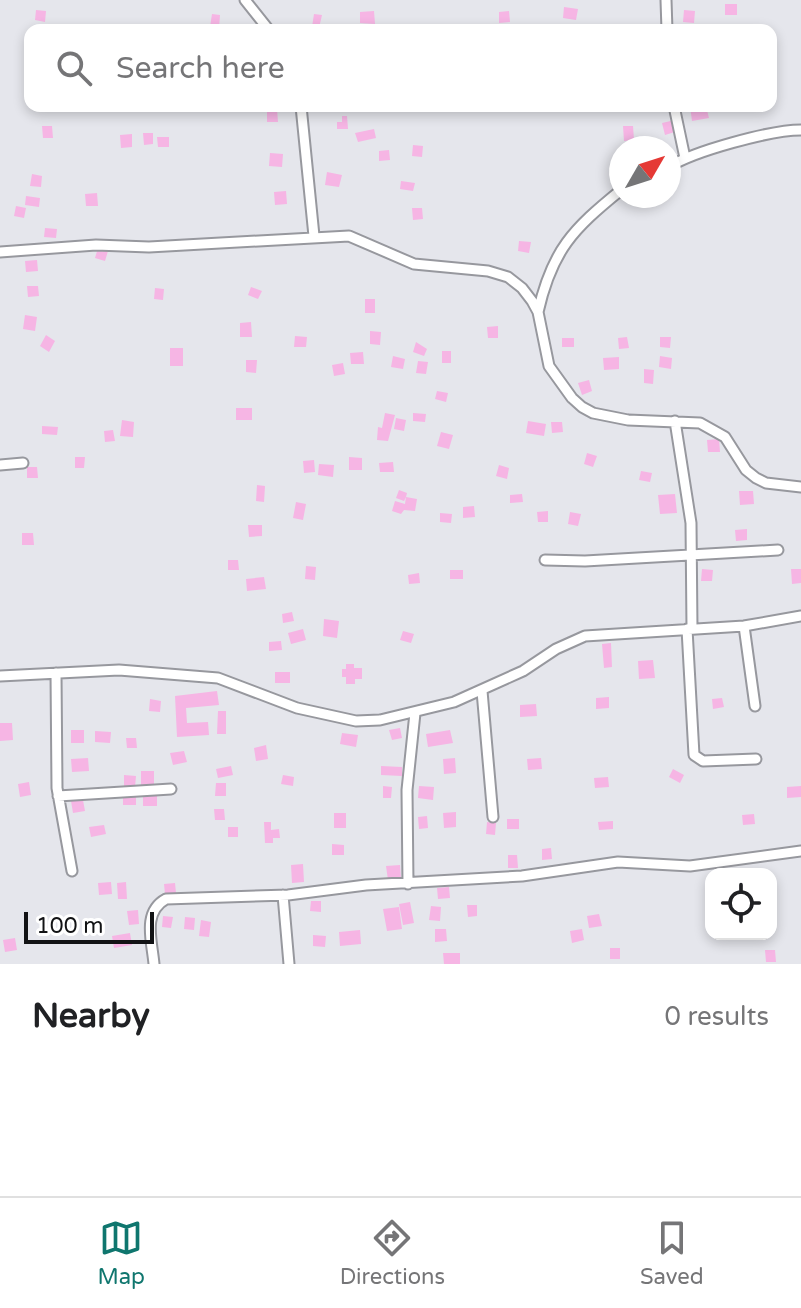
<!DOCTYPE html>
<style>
:root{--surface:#fff;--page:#f2f2f2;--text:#202124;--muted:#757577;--line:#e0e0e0;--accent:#0f766e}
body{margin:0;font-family:"Varela Round",sans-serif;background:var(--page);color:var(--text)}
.controls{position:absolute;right:24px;bottom:24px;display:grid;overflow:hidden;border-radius:16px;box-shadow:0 4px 12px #0003}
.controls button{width:72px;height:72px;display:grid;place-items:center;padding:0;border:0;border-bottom:2px solid var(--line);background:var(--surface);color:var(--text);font:40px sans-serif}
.compass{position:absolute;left:609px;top:136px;width:72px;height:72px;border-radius:50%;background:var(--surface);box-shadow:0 4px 12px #0003;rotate:51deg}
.scale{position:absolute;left:24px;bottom:20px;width:130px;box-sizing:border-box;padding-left:8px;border:4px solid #121315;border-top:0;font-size:22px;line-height:28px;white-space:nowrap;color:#121315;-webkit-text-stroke:6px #fff;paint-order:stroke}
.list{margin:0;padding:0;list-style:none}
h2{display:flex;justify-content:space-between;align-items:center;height:104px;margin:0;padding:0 32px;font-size:34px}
h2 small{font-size:26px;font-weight:400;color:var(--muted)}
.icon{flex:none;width:44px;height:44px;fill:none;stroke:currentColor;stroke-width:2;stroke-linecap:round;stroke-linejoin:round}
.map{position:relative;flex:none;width:801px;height:964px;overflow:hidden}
.search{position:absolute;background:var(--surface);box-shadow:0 4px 12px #0003;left:24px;right:24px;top:24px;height:88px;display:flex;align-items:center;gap:20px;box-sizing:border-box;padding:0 28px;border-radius:16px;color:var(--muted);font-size:30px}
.sheet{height:232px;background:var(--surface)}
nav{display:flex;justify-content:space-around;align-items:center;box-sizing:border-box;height:112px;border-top:2px solid var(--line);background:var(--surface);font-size:22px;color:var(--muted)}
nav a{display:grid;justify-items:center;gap:4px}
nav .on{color:var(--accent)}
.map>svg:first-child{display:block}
.building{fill:#f6b5e4}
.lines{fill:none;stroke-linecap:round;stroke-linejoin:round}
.minor-casing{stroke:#97989e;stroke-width:13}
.minor{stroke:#fff;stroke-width:9}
</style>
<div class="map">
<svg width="801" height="964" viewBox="0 0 801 964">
<rect width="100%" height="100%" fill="#e5e6ec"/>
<!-- building -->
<path class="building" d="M725,4H737V15H725Z
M564,7L578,9L576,20L563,18Z
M36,10L46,11L45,22L35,20Z
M684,10L695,11L694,23L683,22Z
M374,11L375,24L360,23V12Z
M509,11L510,22L499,23V12Z
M212,14L220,15L219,28L210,27Z
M314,14L322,15L319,28L312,27Z
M690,106H706L709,118L692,121Z
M267,109H277L278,122H267Z
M342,116H347L348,129H337V122H342Z
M675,120L678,131L665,135L662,123Z
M42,126H52L53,138H43Z
M623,126H633L634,140L624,141Z
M374,129L376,138L358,142L355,133Z
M143,133H153V144L144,145Z
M132,134V147L121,148L120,135Z
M157,137H169V147H158Z
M413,145L423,146L422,157L412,156Z
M389,150L390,160L379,161V151Z
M270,153L283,154L282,167L269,166Z
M327,172L342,175L339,187L325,185Z
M32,174L42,176L41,187L30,186Z
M401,181L415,183L413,191L400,189Z
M286,191L287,204L275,205L274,192Z
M97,193L98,206H86L85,194Z
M26,196L40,198L39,207L25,205Z
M16,206L26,208L24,218L14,216Z
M412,208H422L423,219L413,220Z
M45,228L57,229L56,238L44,237Z
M519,241L531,242L529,253L518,251Z
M98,248L108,251L105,261L95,258Z
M37,260L38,271L26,272L25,261Z
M27,286H38L39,296L28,297Z
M251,287L262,291L258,299L248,295Z
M155,288L164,289L163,300L154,299Z
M365,299H375V313H365Z
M25,315L37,317L35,331L23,329Z
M251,322L252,337H240V323Z
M498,326V338H488L487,327Z
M370,331L381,332L380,345L370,344Z
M46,335L55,341L49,352L40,346Z
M295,336L307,337L306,347H294Z
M627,337L629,348L619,349L618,338Z
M660,337H671L670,348L660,347Z
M562,338H574V347H562Z
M416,342L427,349L424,356L413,352Z
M170,348H183V366H170Z
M442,351H451V363H442Z
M363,352L364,364H351L350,353Z
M393,356L405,359L403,369L391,367Z
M660,356L672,358L671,369L659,367Z
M619,357V369L604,370L603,358Z
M246,360H257L256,373L246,372Z
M418,361L428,362L426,374L416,373Z
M343,363L345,374L334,376L332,365Z
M644,369L654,370L653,384L644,383Z
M589,380L592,391L582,395L578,383Z
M437,391L448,393L446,402L435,399Z
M236,408H252V420H236Z
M385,413L395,415L388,441L377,440L378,427L382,428Z
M413,413L426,414L425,422L413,421Z
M396,418L406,420L404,431L394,429Z
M122,420L134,422L133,437L120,436Z
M528,421L546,424L544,436L526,433Z
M551,422H562L563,432L552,433Z
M42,426L58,427L57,435L42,434Z
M113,430L115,441L105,442L104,431Z
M441,432L453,435L449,449L437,446Z
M719,439L720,452H708L707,440Z
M587,453L597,456L593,467L584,464Z
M75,457H85L84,468H75Z
M349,457L362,458V470H349Z
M314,460L315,472L304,473L303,461Z
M393,462L394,472H380L379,463Z
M319,464L334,465L333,477L318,475Z
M499,465L509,468L507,479L496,476Z
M27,467H37L38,478H27Z
M641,471L652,473L650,482L639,480Z
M257,485L265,486L264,502L256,501Z
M399,490L407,493L406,497L417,499L415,511L404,510L401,514L392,511L395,501L405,504L406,497L404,501L396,498Z
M739,491H753L754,504L740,505Z
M522,494L523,502L510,503V495Z
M675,494L677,513L660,514L658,495Z
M296,502L306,504L303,520L293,518Z
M474,506L475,517L463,518V507Z
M548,511V522H538L537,512Z
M570,512L581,514L578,526L568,524Z
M440,513L452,514L451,523L440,522Z
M248,525H262V536L249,537Z
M747,529V540L736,541L735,530Z
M22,533H33L34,545H22Z
M228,560H238L239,570H228Z
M306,566L316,567L315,580L305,579Z
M702,569L713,570L712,581H701Z
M791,569H801V583L792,584Z
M450,570H463V579H450Z
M419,573L420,583L409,584L408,575Z
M264,577L266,589L247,591L246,579Z
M292,612L294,621L283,623L282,614Z
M324,619L339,621L337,638L323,636Z
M303,629L306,640L291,644L288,633Z
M403,631L414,634L411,643L400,640Z
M281,641L282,650L269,651V642Z
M611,643L612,667L604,668L602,644Z
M653,660L655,678L639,679L638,661Z
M346,664H354V668H362V679H355V684H346V677H342V669H346Z
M275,672H290V683H275Z
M217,691L219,705L186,708L187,723L208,722L209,735L177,737L175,696Z
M609,697V708L596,709V698Z
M722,698L724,707L713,709L712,699Z
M150,699L161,701L160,712L149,711Z
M536,704L537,716L520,717V705Z
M218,711H226V734H217Z
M0,723H12L13,740L0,741Z
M400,728L402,738L392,740L389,730Z
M71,730H84V743H71Z
M450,730L453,743L428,747L426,734Z
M95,731L111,732L110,743L95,742Z
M342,733L358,735L356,747L340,744Z
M126,738H136L137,748H127Z
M266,745L268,759L256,761L254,748Z
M184,751L187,762L173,765L170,753Z
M88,758L89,771L72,772L71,759Z
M455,758L456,773L444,774L443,759Z
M541,758L542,769L528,770L527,759Z
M231,766L233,775L218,778L216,769Z
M381,766L402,767V776L381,775Z
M673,769L684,775L680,783L669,777Z
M141,771H154V785H141Z
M124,775L136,776L135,787L124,786Z
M283,775L294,777L293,786L281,784Z
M608,777L609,787L595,788L594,778Z
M29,782L31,795L20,797L18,784Z
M216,783H226V796H215Z
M383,786L392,787L391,798H383Z
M419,786L434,787L433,800L418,798Z
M801,786V797L787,798V787Z
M123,794H136V805H123Z
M157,794V806H143V795Z
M83,800L85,811L73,813L71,801Z
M214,809H224L225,820H215Z
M456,812V827L444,828L443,813Z
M334,813H346V828H334Z
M754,814L755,824L743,825L742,815Z
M427,816L428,828L419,829L418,817Z
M507,819H519V829H507Z
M613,821V829L599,830L598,822Z
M264,822H271V830L279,829L280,838H273V843H265Z
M487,822L496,823L495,835L486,834Z
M104,825L106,834L91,837L89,827Z
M228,827H238V837H228Z
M332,844L344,845V855H332Z
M551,848L552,859L542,860V849Z
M508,855H517L518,868H508Z
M303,864L304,882L292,883L291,865Z
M400,865L401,879L388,880L386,866Z
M111,882L112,894L99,895L98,883Z
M126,882L127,899H118L117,883Z
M175,883L176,893L165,894L164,884Z
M449,887L450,898L438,899L437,888Z
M311,901H321V912L310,911Z
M410,902L414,923L403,925L399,904Z
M467,905H477V916L468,917Z
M431,906L441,907L440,921L429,920Z
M399,907L402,929L387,931L383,909Z
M138,910L139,924L129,925L127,911Z
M599,914L602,926L589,928L587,916Z
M163,916L173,917L171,928L162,927Z
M185,917L195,918L194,930L184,929Z
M201,920L211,922L209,937L199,936Z
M435,929H446L447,941L435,942Z
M582,929L584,940L572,943L570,931Z
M360,930L361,944L340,946L339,932Z
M130,933L132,945L114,948L112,936Z
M313,935L326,936L325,947L313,946Z
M15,938L17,950L5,952L3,940Z
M610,948H620V959H610Z
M765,950H775L776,962H766Z
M443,953H460V964H444Z"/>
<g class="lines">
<!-- minor casing -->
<g class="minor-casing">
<path id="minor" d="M245,0L269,30
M666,0L667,30
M301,106L314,236
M674,106L685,158
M669,167C694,151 771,130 801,130
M0,252L96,245L149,247L349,236L414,264L488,271L508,277L522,288L532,301L538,312L549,366L572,398L582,407L593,413L628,420L700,423L725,437L746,470L756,478L766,483L801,487
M538,312C552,250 573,229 621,190
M675,421L691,523L692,629
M0,465L23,463
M545,560L585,561L778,550
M744,626L755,706
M687,629L694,755L703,761L756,759
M56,673L57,788L72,871
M0,676L119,670L218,678L297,708L356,721L380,720L454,702L523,671L556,649L585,636L744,626L801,616
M482,691L493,817
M58,796L171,789
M408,884L407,790L415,713
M283,895L289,964
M154,964C152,941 142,912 166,899L288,895L366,885L522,876L618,862L690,866L801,851"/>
</g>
<!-- minor -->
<use href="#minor" class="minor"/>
</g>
</svg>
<div class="controls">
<button><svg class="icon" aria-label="locate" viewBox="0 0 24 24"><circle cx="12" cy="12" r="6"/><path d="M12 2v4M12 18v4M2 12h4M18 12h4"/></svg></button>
</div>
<svg class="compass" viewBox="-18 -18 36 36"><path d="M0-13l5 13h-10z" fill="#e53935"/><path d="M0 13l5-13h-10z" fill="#757577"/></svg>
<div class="scale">100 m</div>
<div class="search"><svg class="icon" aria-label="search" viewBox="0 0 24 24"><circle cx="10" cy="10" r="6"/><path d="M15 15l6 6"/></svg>Search here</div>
</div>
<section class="sheet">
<h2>Nearby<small>0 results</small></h2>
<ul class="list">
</ul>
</section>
<nav>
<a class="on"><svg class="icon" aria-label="map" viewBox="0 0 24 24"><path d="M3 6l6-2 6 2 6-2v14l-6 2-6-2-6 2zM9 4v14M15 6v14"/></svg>Map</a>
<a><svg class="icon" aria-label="directions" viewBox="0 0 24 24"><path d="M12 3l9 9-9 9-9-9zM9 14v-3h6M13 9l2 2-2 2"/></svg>Directions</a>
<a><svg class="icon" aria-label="saved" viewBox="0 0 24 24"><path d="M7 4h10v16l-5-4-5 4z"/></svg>Saved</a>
</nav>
